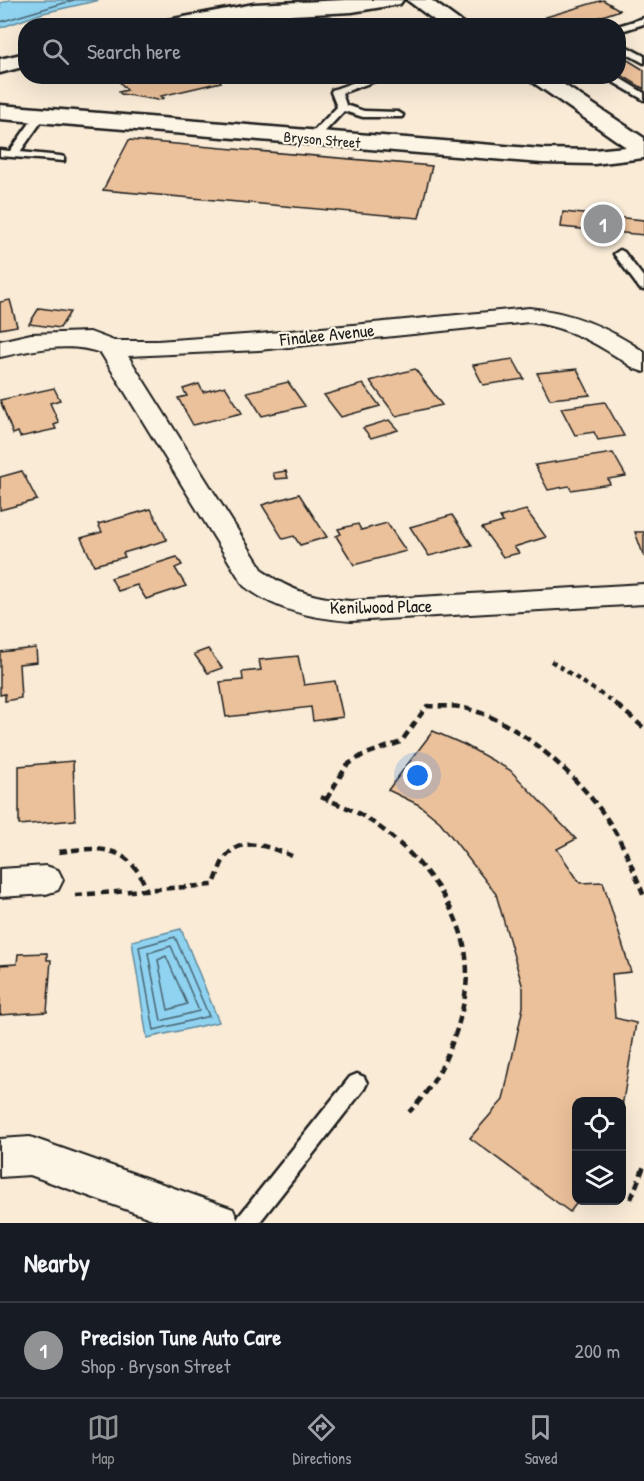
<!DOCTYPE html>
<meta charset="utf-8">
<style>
:root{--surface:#171b24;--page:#242831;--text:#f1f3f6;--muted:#9ea1a6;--line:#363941;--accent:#919294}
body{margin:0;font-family:"Patrick Hand",sans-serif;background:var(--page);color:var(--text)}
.controls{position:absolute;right:18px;bottom:18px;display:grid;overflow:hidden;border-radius:12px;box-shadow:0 6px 24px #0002}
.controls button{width:54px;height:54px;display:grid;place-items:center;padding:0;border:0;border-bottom:2px solid var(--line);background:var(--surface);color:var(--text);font:30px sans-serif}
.you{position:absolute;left:418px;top:776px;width:21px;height:21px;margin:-15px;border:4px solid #fff;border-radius:50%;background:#1a73e8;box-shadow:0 0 0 9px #1a73e833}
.badge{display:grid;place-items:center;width:39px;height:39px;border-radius:50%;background:var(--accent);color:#fff;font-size:20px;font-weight:700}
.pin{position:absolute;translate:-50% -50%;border:3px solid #fff;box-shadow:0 2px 6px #0006}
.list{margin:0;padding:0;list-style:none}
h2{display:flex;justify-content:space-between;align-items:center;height:78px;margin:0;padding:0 24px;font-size:26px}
h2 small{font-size:20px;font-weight:400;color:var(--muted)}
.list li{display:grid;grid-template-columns:39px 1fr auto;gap:18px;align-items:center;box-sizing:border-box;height:96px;padding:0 24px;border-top:2px solid var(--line)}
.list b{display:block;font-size:22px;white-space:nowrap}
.list p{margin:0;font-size:20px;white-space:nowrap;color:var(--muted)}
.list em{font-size:20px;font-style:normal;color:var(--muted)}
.icon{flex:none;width:33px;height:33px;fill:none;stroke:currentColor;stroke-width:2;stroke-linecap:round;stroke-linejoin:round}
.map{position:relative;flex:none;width:644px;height:1223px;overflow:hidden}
.search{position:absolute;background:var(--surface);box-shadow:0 6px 24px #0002;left:18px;right:18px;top:18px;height:66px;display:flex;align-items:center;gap:15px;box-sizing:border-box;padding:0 21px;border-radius:24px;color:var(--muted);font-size:22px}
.sheet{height:174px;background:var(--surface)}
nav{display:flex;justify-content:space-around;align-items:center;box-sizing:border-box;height:84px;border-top:2px solid var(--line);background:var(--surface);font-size:16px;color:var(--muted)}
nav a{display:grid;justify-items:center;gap:3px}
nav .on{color:var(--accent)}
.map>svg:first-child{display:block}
.water{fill:#8fd3f1;stroke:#618a9c;stroke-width:1.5}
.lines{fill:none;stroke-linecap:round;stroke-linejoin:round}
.shore{stroke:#4a6571;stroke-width:1.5}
.building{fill:#ebc19b;stroke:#1c1c1c;stroke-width:1.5}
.service-casing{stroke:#1c1c1c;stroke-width:5}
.minor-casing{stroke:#1c1c1c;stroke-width:4}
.secondary-casing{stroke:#1c1c1c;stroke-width:5}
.path-far1{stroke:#1c1c1c;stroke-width:4;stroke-dasharray:5 4.5;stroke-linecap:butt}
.path{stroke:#1c1c1c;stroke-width:4.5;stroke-dasharray:8 5;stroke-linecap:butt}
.service{fill:#fcf5e5;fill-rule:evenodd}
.minor{fill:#fcf5e5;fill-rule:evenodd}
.secondary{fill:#fcf5e5;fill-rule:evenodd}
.labels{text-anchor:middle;stroke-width:4.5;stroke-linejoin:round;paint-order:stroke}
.far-street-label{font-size:15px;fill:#1c1c1c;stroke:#fcf5e5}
.street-label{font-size:18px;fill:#1c1c1c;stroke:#fcf5e5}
</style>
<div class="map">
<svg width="644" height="1223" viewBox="0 0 644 1223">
<rect width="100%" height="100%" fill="#f9ebd6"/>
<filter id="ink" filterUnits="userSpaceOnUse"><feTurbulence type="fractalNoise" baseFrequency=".0167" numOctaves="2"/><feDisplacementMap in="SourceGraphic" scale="12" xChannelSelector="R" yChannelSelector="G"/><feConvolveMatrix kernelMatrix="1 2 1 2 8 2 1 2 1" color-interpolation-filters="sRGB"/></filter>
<g filter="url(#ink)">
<!-- water -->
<path class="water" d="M9,0H100L43,13L0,28V3Z
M181,929L219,1022L147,1038L132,941Z"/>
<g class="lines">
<!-- shore -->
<path class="shore" d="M0,22L74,0
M175,937L209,1016L154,1030L139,947Z
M171,946L199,1011L161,1021L148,953Z
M166,956L187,1004L168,1010L158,960Z"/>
</g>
<!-- building -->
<path class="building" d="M603,0L620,10L588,21L592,23L585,26H561L546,17Z
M618,54L644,70V89L618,73Z
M114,76H216L221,82L161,96L164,98L158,100L121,94L119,92L127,90Z
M129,140L432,166L419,218L103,190Z
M563,212L644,220V235L561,227Z
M10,300L17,326L0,329V302Z
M39,308L70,312L60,328L29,324Z
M513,359L524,379L483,385L473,365Z
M415,369L442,405L396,416L370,381Z
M577,369L590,395L550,399L537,373Z
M288,382L305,406L262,416L247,392Z
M199,384L203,392L225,386L242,413L193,425L178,398L187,396L183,389Z
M363,384L380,406L341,417L324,395Z
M54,388L60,400L50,403L59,423L54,425L56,429L20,437L18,432L13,434L0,400Z
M605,402L624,436L598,440L594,432L575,435L561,408Z
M389,420L398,430L371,438L363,428Z
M613,453L626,476L608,479L610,484L571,490L569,486L548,490L535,465Z
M22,471L37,500L0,510V477Z
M286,471L288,478L275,479L273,473Z
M299,494L327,537L300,545L294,536L283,539L262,505Z
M151,509L167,540L123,553L125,557L94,565L81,538L102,532L98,524Z
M526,510L546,537L514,547L519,553L503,557L482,528L503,522L500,517Z
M452,515L472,545L429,556L410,527Z
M387,523L406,551L354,565L336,536L341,534L338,529L358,524L361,530Z
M635,532H644V557Z
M177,557L182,565L175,568L186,586L146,599L137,585L118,591L111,578Z
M36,648L37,662L19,664L21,698L5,701V694L0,695V652Z
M208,649L222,668L208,673L194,654Z
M298,656L304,685L335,681L343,717L313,721L311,707L226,717L220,682L243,680L242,672L261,670L259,660Z
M433,731L465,745L510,770L576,839L557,849L580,883L603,882L631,972L612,974L615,1018L636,1023L622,1107V1102H576V1200H579L570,1212L470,1138L503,1100L523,1007V988L496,894L440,822L419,805L388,790Z
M73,761L75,820L19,825V766Z
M47,953V960H51L47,1012L0,1015V965L17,964L18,954Z"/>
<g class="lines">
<!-- service casing -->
<g class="service-casing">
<path id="service" d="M644,18V24L618,32V26Z
M618,42L644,56V63L618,49Z
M372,76H389L342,93L346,105L364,111L398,112L403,115L402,117H363L344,111L316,141H308V137L337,107L331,92L332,90Z
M603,76H616L644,93V100Z
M37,113L46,115L20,152L60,156L64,157V161L0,156V150L10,151Z
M620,250L624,252L644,278V290L640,289L614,254Z
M357,1074L364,1077L367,1083L364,1089L259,1223H236L239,1216L350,1077Z"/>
</g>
<!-- minor casing -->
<g class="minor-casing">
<path id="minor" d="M529,308C572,312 608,327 644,352V372L635,369C602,346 570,327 529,322L259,350L128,356L264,572C292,592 317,598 351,601L644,584V604L351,621C311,618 276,610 244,586L101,353C70,341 31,350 0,357V341L31,334L90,332L114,341H157L259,334Z
M46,866L58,870L63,880L58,890L46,894L0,897V869Z
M30,1137L233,1209L239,1223H164L30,1175L0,1177V1139Z"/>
</g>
<!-- secondary casing -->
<g class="secondary-casing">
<path id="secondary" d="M346,0H403L400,4L352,12L254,17L201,26H158L161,22L168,20L254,4Z
M407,0H431L467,26H442Z
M26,53V66L0,73V59Z
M524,76H551L644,138V158L594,164L542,163L0,119V105L542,149L594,150L626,147Z"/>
</g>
<!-- path-far1 -->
<path class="path-far1" d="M551,661L619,706"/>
<!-- path -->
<path class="path" d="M617,705L644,728
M321,797C335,803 350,808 363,816C409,844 460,901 466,957C469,982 464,1006 457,1029C446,1062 433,1088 409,1112
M326,800L347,765L363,755L401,742L427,706C439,707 452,705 464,708C517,719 583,780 611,825C625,847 634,872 644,896
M59,852C102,846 131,845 147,891
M75,895L213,885C218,877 219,866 225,858C241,834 271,848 292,856
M631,1199L644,1166"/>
<!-- service -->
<use href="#service" class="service"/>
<!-- minor -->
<use href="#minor" class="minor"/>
<!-- secondary -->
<use href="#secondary" class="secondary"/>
</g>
</g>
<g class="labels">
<!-- far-street labels -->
<g class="far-street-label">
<text transform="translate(322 140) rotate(5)" y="5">Bryson Street</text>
</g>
<!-- street labels -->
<g class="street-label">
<text transform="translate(327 335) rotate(-6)" y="6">Finalee Avenue</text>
<text transform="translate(381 607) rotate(-1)" y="6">Kenilwood Place</text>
</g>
</g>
</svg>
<div class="controls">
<button><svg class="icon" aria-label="locate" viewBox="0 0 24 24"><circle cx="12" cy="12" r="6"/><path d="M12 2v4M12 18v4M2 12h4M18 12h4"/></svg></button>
<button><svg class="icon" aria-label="layers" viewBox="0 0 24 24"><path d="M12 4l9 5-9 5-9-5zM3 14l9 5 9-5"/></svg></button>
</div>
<div class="you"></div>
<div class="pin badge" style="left:603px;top:224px">1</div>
<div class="search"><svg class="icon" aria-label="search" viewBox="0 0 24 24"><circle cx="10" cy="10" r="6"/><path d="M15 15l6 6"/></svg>Search here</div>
</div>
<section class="sheet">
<h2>Nearby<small></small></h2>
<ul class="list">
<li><span class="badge">1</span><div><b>Precision Tune Auto Care</b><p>Shop · Bryson Street</p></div><em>200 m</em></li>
</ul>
</section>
<nav>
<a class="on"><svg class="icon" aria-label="map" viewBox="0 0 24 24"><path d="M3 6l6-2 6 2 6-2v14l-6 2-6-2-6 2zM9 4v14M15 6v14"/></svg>Map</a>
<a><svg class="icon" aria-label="directions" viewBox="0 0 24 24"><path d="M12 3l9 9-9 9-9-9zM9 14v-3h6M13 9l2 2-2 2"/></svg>Directions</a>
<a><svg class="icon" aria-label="saved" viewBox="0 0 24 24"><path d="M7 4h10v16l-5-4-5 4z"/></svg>Saved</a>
</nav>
